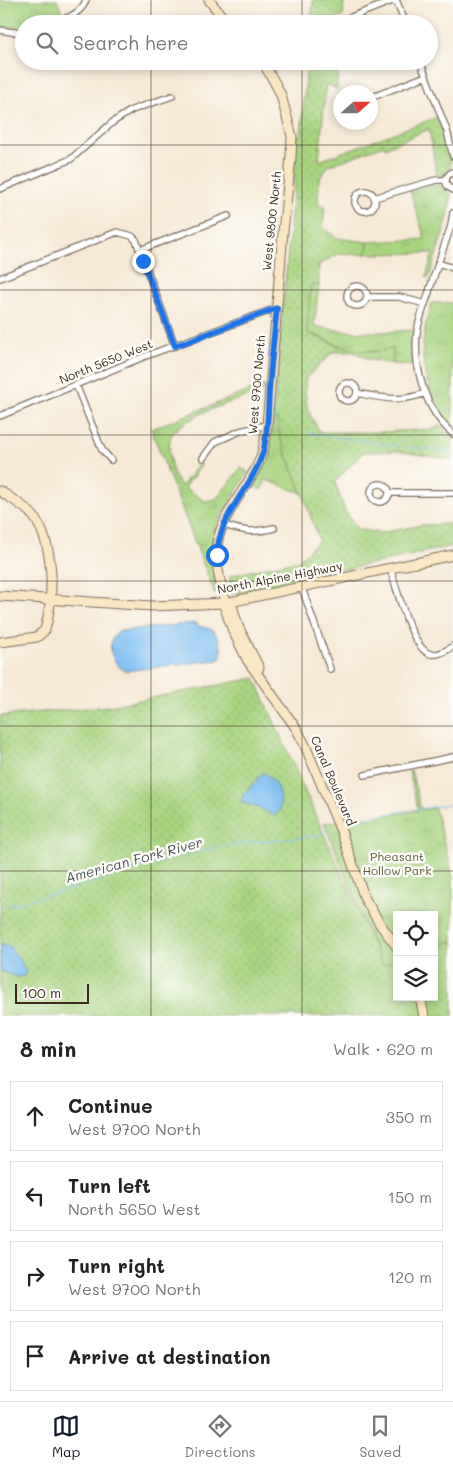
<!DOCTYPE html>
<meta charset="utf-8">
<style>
:root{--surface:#fff;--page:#f6f6f6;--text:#222;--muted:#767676;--line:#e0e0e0;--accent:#111827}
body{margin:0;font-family:Mali,sans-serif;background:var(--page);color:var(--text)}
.controls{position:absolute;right:15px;bottom:15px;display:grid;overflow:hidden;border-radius:0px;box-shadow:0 2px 8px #0003}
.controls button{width:45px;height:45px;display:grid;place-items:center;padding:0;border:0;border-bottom:1px solid var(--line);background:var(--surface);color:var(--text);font:25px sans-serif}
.compass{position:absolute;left:333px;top:85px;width:45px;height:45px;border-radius:50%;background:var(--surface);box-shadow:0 2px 8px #0003;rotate:69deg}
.scale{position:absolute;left:15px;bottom:12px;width:74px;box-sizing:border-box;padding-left:5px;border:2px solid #3b2a1e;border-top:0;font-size:14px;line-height:18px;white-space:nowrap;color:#3b2a1e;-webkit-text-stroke:4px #fdfcf7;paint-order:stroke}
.stop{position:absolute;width:15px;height:15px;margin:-11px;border:4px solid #1a73e8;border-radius:50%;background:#fff}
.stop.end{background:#1a73e8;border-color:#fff;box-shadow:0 1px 5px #0008}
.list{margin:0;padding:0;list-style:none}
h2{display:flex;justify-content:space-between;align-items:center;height:65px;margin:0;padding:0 20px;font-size:21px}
h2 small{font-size:16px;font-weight:400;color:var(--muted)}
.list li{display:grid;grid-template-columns:32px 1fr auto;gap:15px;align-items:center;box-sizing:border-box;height:70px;margin:0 10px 10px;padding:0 10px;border:1px solid var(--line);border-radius:0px}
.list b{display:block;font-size:19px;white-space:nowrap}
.list p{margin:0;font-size:16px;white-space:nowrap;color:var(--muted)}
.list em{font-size:16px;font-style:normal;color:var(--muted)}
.icon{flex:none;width:28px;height:28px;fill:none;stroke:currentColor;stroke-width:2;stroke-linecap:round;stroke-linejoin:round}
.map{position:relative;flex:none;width:453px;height:1016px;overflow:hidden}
.search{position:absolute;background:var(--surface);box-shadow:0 2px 8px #0003;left:15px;right:15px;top:15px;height:55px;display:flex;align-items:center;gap:12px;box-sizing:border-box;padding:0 18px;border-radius:28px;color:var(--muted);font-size:19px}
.sheet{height:385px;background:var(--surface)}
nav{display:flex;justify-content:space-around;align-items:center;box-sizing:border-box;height:70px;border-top:1px solid var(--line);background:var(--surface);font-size:14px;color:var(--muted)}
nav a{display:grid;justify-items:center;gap:2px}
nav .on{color:var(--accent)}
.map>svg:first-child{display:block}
.grass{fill:url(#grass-dots);stroke:#727f50}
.park{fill:url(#park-tufts);stroke:#727f50}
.water{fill:#7abef1;stroke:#5a7488}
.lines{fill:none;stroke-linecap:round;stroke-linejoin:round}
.stream{stroke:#7abef1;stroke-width:1}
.street-casing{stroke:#7c6d5e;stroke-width:8}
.secondary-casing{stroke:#7c6d5e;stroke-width:11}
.street{stroke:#fff;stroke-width:5.5}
.secondary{stroke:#fae7c3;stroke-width:9}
.route{stroke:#1a73e8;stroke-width:6}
.grid{fill:none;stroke:#3b2a1e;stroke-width:1;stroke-opacity:0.55}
.labels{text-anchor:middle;stroke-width:5;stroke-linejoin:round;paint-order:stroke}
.street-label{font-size:12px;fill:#3b2a1e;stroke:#fdfcf7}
.park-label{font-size:12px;fill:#5c5d3c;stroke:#fdfcf7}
.water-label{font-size:14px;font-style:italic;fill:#4e565d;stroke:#fdfcf7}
</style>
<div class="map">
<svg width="453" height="1016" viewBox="0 0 453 1016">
<defs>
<pattern id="grass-dots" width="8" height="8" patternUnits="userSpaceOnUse" patternTransform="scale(1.25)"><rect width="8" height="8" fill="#a8d481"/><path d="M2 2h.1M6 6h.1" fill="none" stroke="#92b66f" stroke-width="1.8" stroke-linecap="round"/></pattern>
<pattern id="park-tufts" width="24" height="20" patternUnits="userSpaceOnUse" patternTransform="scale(1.25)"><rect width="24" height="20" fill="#a8d481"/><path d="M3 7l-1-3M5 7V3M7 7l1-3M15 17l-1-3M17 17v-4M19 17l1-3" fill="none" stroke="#92b66f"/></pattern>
</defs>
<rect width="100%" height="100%" fill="#fdfcf7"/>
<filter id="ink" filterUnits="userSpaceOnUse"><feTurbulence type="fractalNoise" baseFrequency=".02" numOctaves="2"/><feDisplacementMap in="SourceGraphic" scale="10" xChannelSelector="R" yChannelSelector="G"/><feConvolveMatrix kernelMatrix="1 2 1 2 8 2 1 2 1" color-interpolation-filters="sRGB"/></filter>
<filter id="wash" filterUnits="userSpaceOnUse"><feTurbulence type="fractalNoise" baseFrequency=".0096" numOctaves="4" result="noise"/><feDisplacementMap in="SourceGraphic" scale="20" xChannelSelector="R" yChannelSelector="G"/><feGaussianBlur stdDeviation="1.12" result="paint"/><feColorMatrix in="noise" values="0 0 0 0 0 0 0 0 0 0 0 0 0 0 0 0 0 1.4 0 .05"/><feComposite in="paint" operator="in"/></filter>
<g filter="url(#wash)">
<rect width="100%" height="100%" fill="#f6e9d5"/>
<!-- grass -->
<path class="grass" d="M313,0H344L343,16L333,20V24H311Z
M307,61H339L337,89L326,84L319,161L437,117C440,126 453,160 450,169C448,175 443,177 437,177L429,129L385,148L384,145L328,166L319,180L318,205H325L323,228L337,238L368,242L367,254H339L319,264V285L311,286V334L336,345L373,352L393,348V364L370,360L354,352H333L306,378C304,402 307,411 320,432H382L433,429L440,425L453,439V460L397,451L363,452L335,482L345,511L357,529L380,533L422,525L453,524V546L237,593L231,591L232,589L229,576L299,560L319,540L305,500L280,438L278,421L273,418L294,182L295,136L301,135Z
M255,678L382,965L397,960V997H434V947L453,941V1016H0V716L109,706Z"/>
<!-- park -->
<path class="park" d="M0,0H57L62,13L37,24H24V27L5,28L0,26Z
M430,185L444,186L451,194L448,217L429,278L426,277L433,253L367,254L368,242L425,239L410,191Z
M311,285H319L314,326C350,334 378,333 414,330V366L393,364V348C365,356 339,347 314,334L309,335L307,330Z
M432,303H453V427C421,387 415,351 432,303Z
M264,385L263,391C241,399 188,414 174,432C168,439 169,449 170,458C171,468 174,480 182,486L199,464L201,465L185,488L205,501L216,499L241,468L248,472L217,523L213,536L211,560L217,588L215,594L151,429Z
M273,418L278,421L280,438L302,493L266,480L261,490L253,486C267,462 271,445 273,418Z
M411,770L421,810L435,808L453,877V941L434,947V915H397V960L382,965L324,823L418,810L409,771Z"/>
<!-- water -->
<path class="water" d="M195,623C201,629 207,626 213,631C219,635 223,651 221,658L217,660L126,671C111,665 104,641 119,631Z
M263,773C275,775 289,808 274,816L262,809L241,802L243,795Z
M0,945L9,946C16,954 23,963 26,973L24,976L17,977L0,971Z"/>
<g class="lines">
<!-- stream -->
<path class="stream" d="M309,433L398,446
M405,447L453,452
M412,810L453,804
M350,820L407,811
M0,907C67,893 131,869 197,852C238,841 280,841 321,835L329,826"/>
</g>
</g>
<g filter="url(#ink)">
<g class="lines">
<!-- street casing -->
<g class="street-casing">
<path id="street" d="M396,0L406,24
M51,24C64,19 81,15 86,0
M333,24L395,0
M0,30L12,32H24
M420,61L447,131L453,156
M370,98L426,76
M453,172C446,175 444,181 448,187L453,190
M0,189L71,159L113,122L132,110L172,96
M355 201a10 10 0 1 1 20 0a10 10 0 1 1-20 0Z
M374,198L436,180H446
M453,213L451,226C443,249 435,272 428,295C424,307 419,319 417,332C413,368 425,410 453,434
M140,250L228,216
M438,263L453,268
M0,278L117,232L132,236L136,240L175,346
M347 296a10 10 0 1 1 20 0a10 10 0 1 1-20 0Z
M367,297H399L425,304
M339 392a9 9 0 1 1 18 0a9 9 0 1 1-18 0Z
M76,385L102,450L111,460
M357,393C382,398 400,403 425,393
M0,416L143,357L277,308
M203,458L215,442L240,431L267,425
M371 493a9 9 0 1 1 18 0a9 9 0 1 1-18 0Z
M389,493H453
M224,525C246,532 252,533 274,528
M390,568C397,588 410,644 428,653C436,657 446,651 453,646
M302,588L330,669
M365,775L453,757"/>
</g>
<!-- secondary casing -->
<g class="secondary-casing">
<path id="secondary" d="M209,0L228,24
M0,491C11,499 25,505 34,517C55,546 54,596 45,630L37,637L0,642
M0,596L152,606L225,603L453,555
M231,602L238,626L259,668
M223,603L233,631L248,661L296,728L304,743L341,831L365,899L380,924L397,947
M225,603C221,584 215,564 217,545C221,516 244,492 257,466C264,453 265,439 267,425L283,232L291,157L292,136L281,95L275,83L262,61
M420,997L424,1016"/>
</g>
<!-- street -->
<use href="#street" class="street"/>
<!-- secondary -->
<use href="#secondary" class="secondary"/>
</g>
</g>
<g class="lines" filter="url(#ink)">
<!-- route -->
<path class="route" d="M143,261L175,346L277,308C274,335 271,363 269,391C268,411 268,433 263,452C252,489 219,513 217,555"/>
</g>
<!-- grid -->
<path class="grid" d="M151,0V24M302,0V24M151,61V1016M302,61V1016M0,145H453M0,290H453M0,435H453M0,581H453M0,726H453M0,871H453"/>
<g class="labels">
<!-- street labels -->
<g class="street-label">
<text transform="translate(272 221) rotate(-84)" y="4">West 9800 North</text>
<text transform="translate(106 362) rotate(-22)" y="4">North 5650 West</text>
<text transform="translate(257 385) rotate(-85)" y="4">West 9700 North</text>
<text transform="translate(280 578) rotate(-11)" y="4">North Alpine Highway</text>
<text transform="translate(333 781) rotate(67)" y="4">Canal Boulevard</text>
</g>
<!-- park labels -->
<g class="park-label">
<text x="397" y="861">Pheasant<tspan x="397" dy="14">Hollow Park</tspan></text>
</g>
<!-- water labels -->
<g class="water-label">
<text transform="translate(134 860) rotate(-15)" y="5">American Fork River</text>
</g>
</g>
</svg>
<div class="controls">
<button><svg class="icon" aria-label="locate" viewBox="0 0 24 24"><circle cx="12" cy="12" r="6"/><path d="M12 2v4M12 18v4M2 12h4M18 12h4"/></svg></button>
<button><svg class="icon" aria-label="layers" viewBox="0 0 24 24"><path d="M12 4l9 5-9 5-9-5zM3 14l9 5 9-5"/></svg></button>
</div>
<svg class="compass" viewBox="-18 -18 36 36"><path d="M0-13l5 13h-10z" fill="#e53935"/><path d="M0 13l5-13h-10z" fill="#767676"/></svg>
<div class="scale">100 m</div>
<div class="stop" style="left:217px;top:555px"></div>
<div class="stop end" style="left:143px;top:261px"></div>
<div class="search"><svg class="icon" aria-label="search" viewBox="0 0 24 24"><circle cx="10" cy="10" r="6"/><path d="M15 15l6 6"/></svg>Search here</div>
</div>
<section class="sheet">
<h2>8 min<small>Walk · 620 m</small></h2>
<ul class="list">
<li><svg class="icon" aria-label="ahead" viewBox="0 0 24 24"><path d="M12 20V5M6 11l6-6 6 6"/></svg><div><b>Continue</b><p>West 9700 North</p></div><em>350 m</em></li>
<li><svg class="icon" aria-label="left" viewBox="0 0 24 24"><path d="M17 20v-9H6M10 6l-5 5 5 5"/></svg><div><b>Turn left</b><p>North 5650 West</p></div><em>150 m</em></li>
<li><svg class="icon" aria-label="right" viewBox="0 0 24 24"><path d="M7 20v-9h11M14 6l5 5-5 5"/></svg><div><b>Turn right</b><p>West 9700 North</p></div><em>120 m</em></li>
<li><svg class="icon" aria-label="arrive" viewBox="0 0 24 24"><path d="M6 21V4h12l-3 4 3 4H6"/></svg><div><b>Arrive at destination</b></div></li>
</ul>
</section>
<nav>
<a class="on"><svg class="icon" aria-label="map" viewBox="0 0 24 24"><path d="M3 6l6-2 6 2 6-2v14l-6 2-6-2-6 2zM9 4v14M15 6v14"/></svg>Map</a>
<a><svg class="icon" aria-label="directions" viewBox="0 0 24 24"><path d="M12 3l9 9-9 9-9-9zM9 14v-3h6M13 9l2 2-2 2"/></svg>Directions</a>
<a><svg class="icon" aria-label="saved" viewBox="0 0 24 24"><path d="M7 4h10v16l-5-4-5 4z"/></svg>Saved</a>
</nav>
